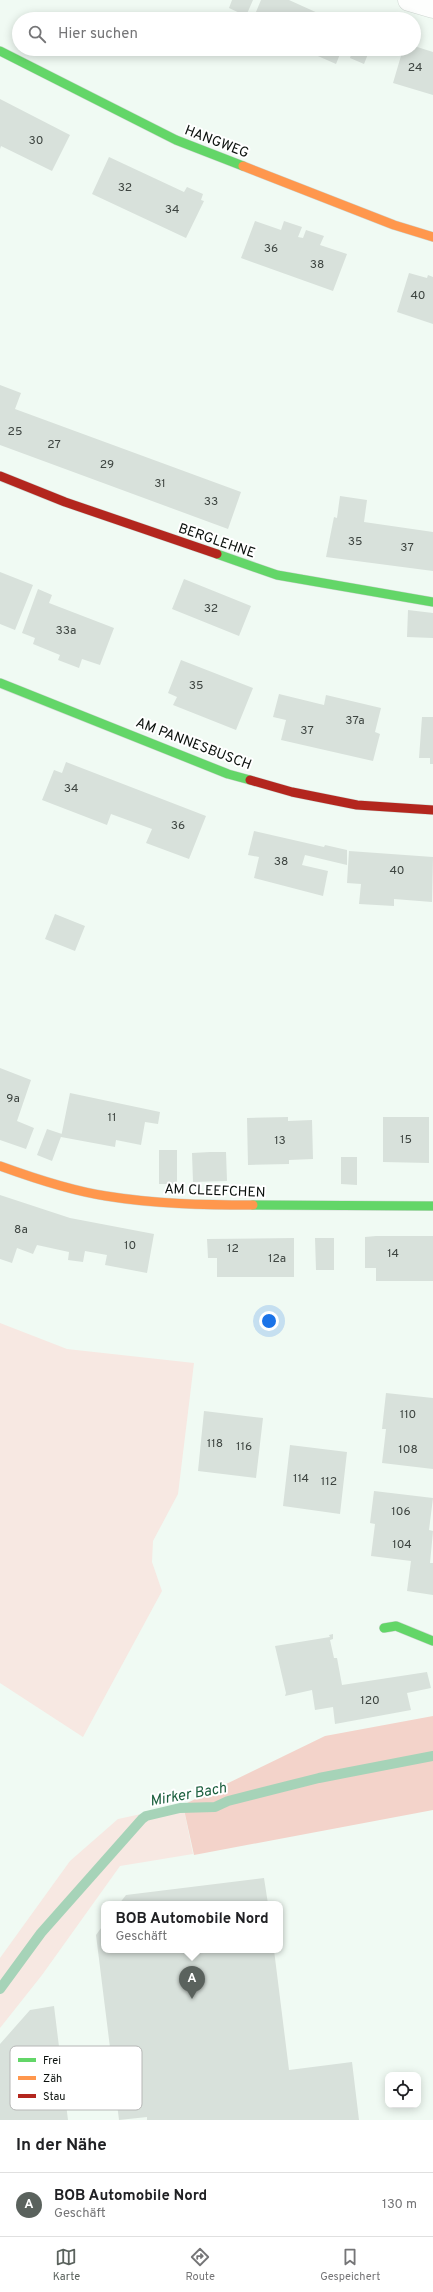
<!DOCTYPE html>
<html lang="de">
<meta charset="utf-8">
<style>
:root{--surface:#fff;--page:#f2f2f2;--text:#202124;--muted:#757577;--line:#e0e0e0;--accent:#5a625d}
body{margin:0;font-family:Overpass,sans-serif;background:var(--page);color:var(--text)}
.controls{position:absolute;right:12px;bottom:12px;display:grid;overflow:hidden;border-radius:8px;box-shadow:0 2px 10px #0003}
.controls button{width:36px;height:36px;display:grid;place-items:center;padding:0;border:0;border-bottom:1px solid var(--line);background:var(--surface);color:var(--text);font:20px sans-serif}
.you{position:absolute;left:269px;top:1321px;width:14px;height:14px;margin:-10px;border:3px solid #fff;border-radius:50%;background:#1a73e8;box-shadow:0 0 0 6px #1a73e833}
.badge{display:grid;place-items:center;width:26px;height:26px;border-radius:50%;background:var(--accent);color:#fff;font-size:13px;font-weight:700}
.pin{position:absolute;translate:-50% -33px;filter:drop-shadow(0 1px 2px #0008)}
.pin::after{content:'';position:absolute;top:21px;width:14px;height:12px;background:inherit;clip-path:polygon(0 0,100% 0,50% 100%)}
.popup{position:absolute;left:101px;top:1901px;width:182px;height:52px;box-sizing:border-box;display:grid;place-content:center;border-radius:8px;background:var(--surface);filter:drop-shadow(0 1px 3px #0005);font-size:13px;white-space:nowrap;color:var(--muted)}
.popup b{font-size:15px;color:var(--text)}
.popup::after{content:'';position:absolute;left:50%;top:100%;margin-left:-8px;border:8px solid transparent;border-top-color:var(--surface)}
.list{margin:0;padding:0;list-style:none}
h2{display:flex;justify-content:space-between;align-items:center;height:52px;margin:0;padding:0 16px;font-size:17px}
h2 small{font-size:13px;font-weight:400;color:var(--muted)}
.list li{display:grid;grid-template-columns:26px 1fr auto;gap:12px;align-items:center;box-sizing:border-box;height:64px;padding:0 16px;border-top:1px solid var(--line)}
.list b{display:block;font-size:15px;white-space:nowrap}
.list p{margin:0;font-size:13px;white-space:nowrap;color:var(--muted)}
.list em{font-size:13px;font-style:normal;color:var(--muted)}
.icon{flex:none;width:22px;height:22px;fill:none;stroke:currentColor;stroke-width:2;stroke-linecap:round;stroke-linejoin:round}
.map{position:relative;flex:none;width:433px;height:2120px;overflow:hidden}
.search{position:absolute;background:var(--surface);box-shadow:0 2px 10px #0003;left:12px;right:12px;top:12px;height:44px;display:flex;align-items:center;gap:10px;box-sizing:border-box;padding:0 14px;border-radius:22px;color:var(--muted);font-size:15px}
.sheet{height:116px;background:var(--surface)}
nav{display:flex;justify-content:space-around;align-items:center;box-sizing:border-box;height:56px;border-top:1px solid var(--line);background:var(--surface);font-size:11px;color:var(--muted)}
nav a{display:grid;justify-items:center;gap:2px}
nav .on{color:var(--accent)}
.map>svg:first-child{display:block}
.green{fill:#f7e8e2}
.forest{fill:#f3d3ca}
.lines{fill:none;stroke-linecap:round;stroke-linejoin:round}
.stream{stroke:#a6d3b8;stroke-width:10}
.building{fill:#d8e1db}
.street-casing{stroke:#cfd7d2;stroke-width:23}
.fast-casing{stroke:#cfd7d2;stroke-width:10}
.slow-casing{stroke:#cfd7d2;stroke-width:10}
.jam-casing{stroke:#cfd7d2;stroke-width:10}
.street{stroke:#fdfefd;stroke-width:22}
.fast{stroke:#63d668;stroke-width:9}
.slow{stroke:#ff974d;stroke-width:9}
.jam{stroke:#b3261e;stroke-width:9}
.labels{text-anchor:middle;stroke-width:4;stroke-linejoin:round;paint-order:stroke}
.number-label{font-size:12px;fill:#3e4541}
.street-label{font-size:14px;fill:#0a100c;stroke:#fff}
.water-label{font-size:15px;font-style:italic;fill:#1c603f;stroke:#fff}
.key{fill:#fff;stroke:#b6b7b6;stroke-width:1}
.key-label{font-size:11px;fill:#0a100c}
</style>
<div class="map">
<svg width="433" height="2120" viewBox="0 0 433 2120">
<rect width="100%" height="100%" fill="#f0faf3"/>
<!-- green -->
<path class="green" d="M0,1323L67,1349L194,1363L178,1494L153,1541L152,1562L162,1591L83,1737L0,1683Z
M183,1805L193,1854L120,1866L42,1975L0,2028V1958L70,1861L118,1819Z"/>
<!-- forest -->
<path class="forest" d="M433,1716V1810L194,1855L183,1805L325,1736Z"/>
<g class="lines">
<!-- stream -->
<path class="stream" d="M0,1989L41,1933L142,1819L146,1816L180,1808L215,1807L228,1801L319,1778L433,1756"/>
</g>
<!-- building -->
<path class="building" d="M232,0H253L246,16L229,8Z
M261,0H289L331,19H253Z
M414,46L433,52V95L393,83L403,49H414Z
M302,49H342L336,64Z
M353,49H370L364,64L350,58Z
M0,99L70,135L52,171L1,146L0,149Z
M109,157L184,192L187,187L203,194L201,200L204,201L186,238L92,194Z
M255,221L281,230L284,221L302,227L298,237L303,238L306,230L324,236L320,245L347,254L333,291L241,258Z
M409,273L427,278L428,275L433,277V324L397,312Z
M0,385L21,393L15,409L241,492L228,529L0,445Z
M340,496L367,500L364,522L433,532V571L326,557L334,517L337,518Z
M0,572L33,585L15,630L0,624Z
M184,579L251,606L239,636L172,609Z
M38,589L52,595L49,603L114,628L100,665L82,659L79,668L58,660L60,655L33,644L35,638L22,633Z
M408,610L433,613V638L407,637Z
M181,660L253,688L236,730L173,705L177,697L168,693Z
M279,694L324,705L326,695L381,708L375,732L380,734L373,761L281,740L286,720L273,717Z
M422,717H433V764H430V758H419Z
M66,762L206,816L189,859L146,843L152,829L111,814L107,825L42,800L54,770L62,773Z
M254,831L324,847L325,845L347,850V865L305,855L302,865L328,871L323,896L254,878L259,857L248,855Z
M349,851L433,857L432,902L394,899V906L359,904L361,884L347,883Z
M55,914L85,926L75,951L45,939Z
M0,1068L31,1080L17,1121L34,1128L26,1149L0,1140Z
M70,1093L160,1112L158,1124L145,1122L141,1145L116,1140L115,1147L61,1137Z
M288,1117V1121L312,1120L313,1159L289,1160V1164L248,1165L247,1118Z
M383,1117H429V1163L383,1162Z
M47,1129L62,1134L52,1161L37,1155Z
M159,1150H177V1184H159Z
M210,1152H226L227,1181L193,1182L192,1153Z
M341,1157H357V1185L341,1184Z
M0,1195L70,1218L154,1234L147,1273L105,1265L107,1255L85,1251L83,1262L68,1260L69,1252L37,1245L33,1254L17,1248L12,1263L0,1259Z
M376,1236H433V1281H376V1268H365V1237Z
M294,1238V1277H217V1258H208L207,1239Z
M315,1238H334V1270H316Z
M386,1393L433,1398V1469L382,1463L386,1429H382Z
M204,1411L263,1418L256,1478L198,1471Z
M290,1445L347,1452L340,1514L283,1506Z
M374,1491L433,1498L429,1530L433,1531L430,1563H433V1595L407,1591L411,1561L371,1556L375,1524L370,1523Z
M333,1634V1639L330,1640L334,1658H337L342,1685L427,1672L431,1688L407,1693L411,1710L335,1724L333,1707L315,1710L312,1690L285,1696L286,1693L275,1646L330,1637L329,1635Z
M264,1878L268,1904H119L126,1895Z
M104,1924V1950H274L289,2070L352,2062L359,2120H147V2117L119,2120L96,1935Z
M54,2006L68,2120H0V2044L30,2010Z"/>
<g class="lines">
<!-- street casing -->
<g class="street-casing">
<path id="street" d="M409,0L433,7"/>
</g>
<!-- fast casing -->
<g class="fast-casing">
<path id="fast" d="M0,51L176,140L243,166
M217,554L277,575L433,602
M0,683L228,774L250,780
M253,1205L433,1206
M384,1628L396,1626L433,1641"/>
</g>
<!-- slow casing -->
<g class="slow-casing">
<path id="slow" d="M243,166L394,225L433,237
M0,1166C33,1178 72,1191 106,1196C155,1204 204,1205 253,1205"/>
</g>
<!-- jam casing -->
<g class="jam-casing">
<path id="jam" d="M0,476L65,502L217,554
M250,780L292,792L357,805L433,810"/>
</g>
<!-- street -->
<use href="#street" class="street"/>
<!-- fast -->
<use href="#fast" class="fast"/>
<!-- slow -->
<use href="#slow" class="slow"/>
<!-- jam -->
<use href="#jam" class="jam"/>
</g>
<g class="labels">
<!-- number labels -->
<g class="number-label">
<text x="415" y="71">24</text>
<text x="36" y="144">30</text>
<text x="125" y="191">32</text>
<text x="172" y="213">34</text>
<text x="271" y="252">36</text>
<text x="317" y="268">38</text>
<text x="418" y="299">40</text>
<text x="15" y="435">25</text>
<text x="54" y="448">27</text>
<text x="107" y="468">29</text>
<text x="160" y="487">31</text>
<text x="211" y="505">33</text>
<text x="355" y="545">35</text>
<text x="407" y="551">37</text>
<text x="211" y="612">32</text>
<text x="66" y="634">33a</text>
<text x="196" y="689">35</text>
<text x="355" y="724">37a</text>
<text x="307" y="734">37</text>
<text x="71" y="792">34</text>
<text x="178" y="829">36</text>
<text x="281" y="865">38</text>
<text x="397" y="874">40</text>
<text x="13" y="1102">9a</text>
<text x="112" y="1121">11</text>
<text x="406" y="1143">15</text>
<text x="280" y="1144">13</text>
<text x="21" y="1233">8a</text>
<text x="130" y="1249">10</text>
<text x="233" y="1252">12</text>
<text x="393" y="1257">14</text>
<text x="277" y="1262">12a</text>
<text x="408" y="1418">110</text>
<text x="215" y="1447">118</text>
<text x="244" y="1450">116</text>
<text x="408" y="1453">108</text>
<text x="301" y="1482">114</text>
<text x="329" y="1485">112</text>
<text x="401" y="1515">106</text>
<text x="402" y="1548">104</text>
<text x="370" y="1704">120</text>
</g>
<!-- street labels -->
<g class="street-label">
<text transform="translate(217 141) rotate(21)" y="5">HANGWEG</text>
<text transform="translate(217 540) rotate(19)" y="5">BERGLEHNE</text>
<text transform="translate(194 743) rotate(21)" y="5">AM PANNESBUSCH</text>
<text transform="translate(215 1190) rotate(2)" y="5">AM CLEEFCHEN</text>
</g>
<!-- water labels -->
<g class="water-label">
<text transform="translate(188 1794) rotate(-10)" y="5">Mirker Bach</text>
</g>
</g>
<!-- legend -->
<rect x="10" y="2046" width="132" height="64" rx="6" class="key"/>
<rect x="18" y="2058" width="18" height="4" fill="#63d668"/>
<rect x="18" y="2076" width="18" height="4" fill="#ff974d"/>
<rect x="18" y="2094" width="18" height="4" fill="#b3261e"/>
<g class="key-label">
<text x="43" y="2064">Frei</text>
<text x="43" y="2082">Zäh</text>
<text x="43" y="2100">Stau</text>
</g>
</svg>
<div class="controls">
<button><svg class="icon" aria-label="locate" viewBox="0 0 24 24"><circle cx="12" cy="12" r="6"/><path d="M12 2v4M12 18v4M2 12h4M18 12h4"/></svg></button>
</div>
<div class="you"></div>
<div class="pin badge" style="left:192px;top:1999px">A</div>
<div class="popup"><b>BOB Automobile Nord</b>Geschäft</div>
<div class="search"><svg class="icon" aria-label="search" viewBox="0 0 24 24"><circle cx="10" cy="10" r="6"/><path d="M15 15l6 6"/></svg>Hier suchen</div>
</div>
<section class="sheet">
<h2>In der Nähe<small></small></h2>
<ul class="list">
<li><span class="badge">A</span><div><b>BOB Automobile Nord</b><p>Geschäft</p></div><em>130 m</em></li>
</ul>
</section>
<nav>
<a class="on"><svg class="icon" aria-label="map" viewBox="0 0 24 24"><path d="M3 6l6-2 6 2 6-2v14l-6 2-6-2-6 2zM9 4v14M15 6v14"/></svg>Karte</a>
<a><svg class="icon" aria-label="directions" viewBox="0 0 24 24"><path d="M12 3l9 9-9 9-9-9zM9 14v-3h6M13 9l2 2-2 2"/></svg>Route</a>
<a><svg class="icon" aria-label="saved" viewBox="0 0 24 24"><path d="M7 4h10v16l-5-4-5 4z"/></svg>Gespeichert</a>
</nav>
